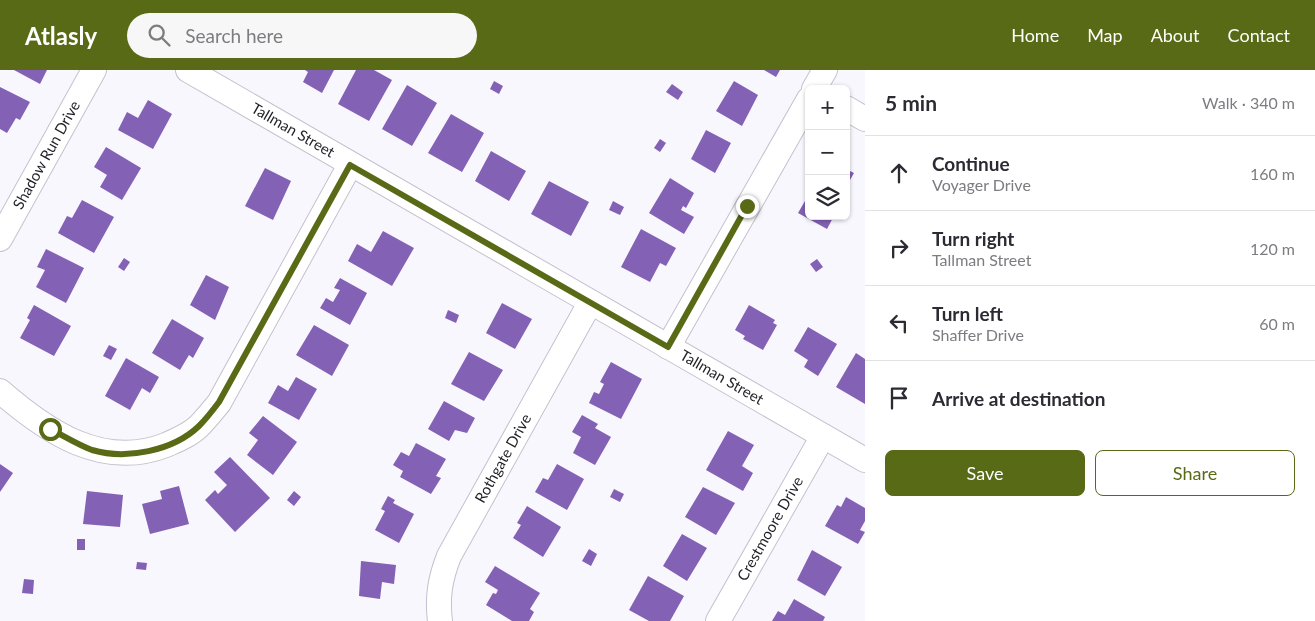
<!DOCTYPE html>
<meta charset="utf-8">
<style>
:root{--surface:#fff;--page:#f7f7f7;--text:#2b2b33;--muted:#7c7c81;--line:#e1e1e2;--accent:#586a15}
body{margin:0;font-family:Lato,sans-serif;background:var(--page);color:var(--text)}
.controls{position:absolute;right:15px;top:15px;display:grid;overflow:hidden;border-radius:8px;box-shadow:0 1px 4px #0004}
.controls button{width:45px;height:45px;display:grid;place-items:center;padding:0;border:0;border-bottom:1px solid var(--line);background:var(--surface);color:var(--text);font:25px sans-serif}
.stop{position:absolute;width:15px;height:15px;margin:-11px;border:4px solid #586a15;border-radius:50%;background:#fff}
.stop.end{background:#586a15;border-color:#fff;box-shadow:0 1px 5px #0008}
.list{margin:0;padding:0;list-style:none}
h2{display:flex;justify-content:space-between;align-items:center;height:65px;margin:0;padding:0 20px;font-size:21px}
h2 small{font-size:16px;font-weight:400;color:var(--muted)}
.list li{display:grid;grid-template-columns:32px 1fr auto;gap:15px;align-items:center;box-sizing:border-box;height:75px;padding:0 20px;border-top:1px solid var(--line)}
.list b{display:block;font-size:19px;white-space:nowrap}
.list p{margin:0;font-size:16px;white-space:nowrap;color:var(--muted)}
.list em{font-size:16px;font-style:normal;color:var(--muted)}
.actions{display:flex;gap:10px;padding:15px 20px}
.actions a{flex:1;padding:11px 0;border:1px solid var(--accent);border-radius:8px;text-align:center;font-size:18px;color:var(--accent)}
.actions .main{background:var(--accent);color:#fff}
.icon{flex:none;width:28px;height:28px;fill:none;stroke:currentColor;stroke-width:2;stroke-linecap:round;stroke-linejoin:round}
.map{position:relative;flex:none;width:865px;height:551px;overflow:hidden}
header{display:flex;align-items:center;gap:30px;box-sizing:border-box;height:70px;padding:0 25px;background:var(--accent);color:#fff}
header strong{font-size:24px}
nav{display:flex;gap:28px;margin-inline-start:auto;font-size:18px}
.search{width:350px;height:45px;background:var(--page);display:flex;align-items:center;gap:12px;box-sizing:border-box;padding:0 18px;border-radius:28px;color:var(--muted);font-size:19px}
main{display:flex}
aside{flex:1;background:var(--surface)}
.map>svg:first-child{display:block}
.building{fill:#8361b5}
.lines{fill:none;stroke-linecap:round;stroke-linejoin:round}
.minor-casing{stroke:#c5c0cf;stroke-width:26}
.minor{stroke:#fff;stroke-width:24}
.route{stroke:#586a15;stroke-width:6}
.labels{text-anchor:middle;stroke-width:4;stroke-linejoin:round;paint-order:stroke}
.street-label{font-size:15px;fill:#211f25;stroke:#fff}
</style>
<header>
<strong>Atlasly</strong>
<div class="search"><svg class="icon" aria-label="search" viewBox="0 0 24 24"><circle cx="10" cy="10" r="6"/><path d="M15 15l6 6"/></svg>Search here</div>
<nav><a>Home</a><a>Map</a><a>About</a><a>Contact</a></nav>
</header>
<main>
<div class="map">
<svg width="865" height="551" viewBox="0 0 865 551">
<rect width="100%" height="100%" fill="#f9f7fe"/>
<!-- building -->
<path class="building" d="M14,0H47L40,14Z
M305,0H334L322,23L303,12L308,2Z
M356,0H374L392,10L369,51L338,34Z
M764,0H780L776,7Z
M494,11L503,16L499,24L490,19Z
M734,11L758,25L742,56L716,41Z
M672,14L683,22L678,30L666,22Z
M407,15L437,33L412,76L382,59Z
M0,17L30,32L20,50L16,48L7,63L0,59Z
M148,30L172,44L153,79L118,60L127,42L138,48Z
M451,44L484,63L462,102L428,83Z
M706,60L731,73L715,103L691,89Z
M660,69L666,73L660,82L654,78Z
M106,77L141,98L122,130L100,117L107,105L94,97Z
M491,81L526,101L509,131L475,111Z
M265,98L291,111L273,150L245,136Z
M846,99L854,103L846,117Z
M670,108L694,123L686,138L683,136L681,140L694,147L684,164L649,143Z
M549,111L589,132L571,166L531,144Z
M809,124V146H834L827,159L798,143Z
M82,130L114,147L94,183L58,163L67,146L72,148Z
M613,131L624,137L620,145L609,140Z
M641,159L676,178L666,196L660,193L650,212L621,197Z
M383,161L414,178L392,216L348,191L357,174L371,182Z
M46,179L84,198L66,233L36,217L45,200L37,197Z
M124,188L130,192L124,201L118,197Z
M817,189L823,197L816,202L810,194Z
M206,205L229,217L215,250L190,235Z
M340,208L367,223L350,255L320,238L326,228L333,232L340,220L334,218Z
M502,233L532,249L515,279L486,263Z
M34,235L71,256L54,286L20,268L30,250L27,248Z
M749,235L775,250L773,253L777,255L763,280L743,269L745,266L735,260Z
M448,240L459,245L456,253L445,248Z
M172,249L204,268L193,288L189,285L180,300L152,283Z
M314,255L349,275L332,306L296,285Z
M808,257L837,274L818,306L804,297L808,290L794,281Z
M109,275L117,279L111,290L103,286Z
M469,282L503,300L484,331L451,314Z
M856,283L865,289V334L836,317Z
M126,288L159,307L150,323L142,318L130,340L105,326Z
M611,292L642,309L621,349L589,333L594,322L599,324L604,314L600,312Z
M296,307L317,319L299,350L268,333L278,315L288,321Z
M444,331L475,348L467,363L455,360L449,371L428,359Z
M582,345L598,354L595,358L611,367L595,395L573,383L581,367L572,362Z
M263,346L297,372L273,405L247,385L258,370L249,363Z
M728,361L754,375L742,396L753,403L743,421L706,400Z
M416,373L446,389L436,406L441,408L431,424L400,407L403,401L393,395L401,382L409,386Z
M230,387L270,428L235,462L205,430L215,420L218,424L227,415L214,402Z
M0,394L13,403L0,422Z
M557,394L584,409L567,440L535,422L543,408L548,410Z
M179,416L189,454L150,464L142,434L162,429L160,421Z
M703,417L735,433L716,465L685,447Z
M614,419L624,424L620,432L610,427Z
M87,421L123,425L120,457L83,454Z
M294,421L301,427L294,436L287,430Z
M388,426L395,430L393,433L414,444L399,473L375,460L385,441L381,439Z
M846,427L865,438V451L860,460L865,462L858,474L825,456L837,435L841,437Z
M527,436L561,457L543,487L513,468L521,455L517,453Z
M682,464L707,478L687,511L663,496Z
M77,469H85V480H77Z
M589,479L597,484L591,496L582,491Z
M812,480L842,497L825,526L797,510Z
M361,491L396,495L394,514L382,512L380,529L359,526Z
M137,492L147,493L146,500L136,499Z
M495,496L540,523L530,539L534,542L529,551H512L486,535L493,523L496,524L498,520L485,512Z
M648,506L684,526L670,551H649L629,540Z
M24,509L34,510L33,524L22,523Z
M794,529L825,547L823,551H772L778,541L785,545Z"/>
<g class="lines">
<!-- minor casing -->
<g class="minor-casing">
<g id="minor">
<path id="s1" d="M188,0L865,390"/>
<path d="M814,19L825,0"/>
<path d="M846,38L865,49"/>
<path id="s2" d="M0,169L94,0"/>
<path d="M668,277L809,29"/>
<path d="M0,321C46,361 102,400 166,375C177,370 190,365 199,356C206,349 213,340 219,333L350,95"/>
<path id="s3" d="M440,551C437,527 440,509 449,486L590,233"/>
<path id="s4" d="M718,551L823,366"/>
</g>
</g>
<!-- minor -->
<use href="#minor" class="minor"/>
</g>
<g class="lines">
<!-- route -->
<path class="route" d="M50,359C64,366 78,375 92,380C126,390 173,381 199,356C206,349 213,340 219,332L350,95L668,277L747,136"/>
</g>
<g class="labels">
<!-- street labels -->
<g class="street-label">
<text dy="5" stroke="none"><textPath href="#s1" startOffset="121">Tallman Street</textPath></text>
<text dy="5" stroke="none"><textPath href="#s2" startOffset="96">Shadow Run Drive</textPath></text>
<text dy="5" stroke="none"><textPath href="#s1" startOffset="616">Tallman Street</textPath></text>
<text dy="5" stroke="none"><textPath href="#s3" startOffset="178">Rothgate Drive</textPath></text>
<text dy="5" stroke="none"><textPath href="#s4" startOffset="106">Crestmoore Drive</textPath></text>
</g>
</g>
</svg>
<div class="controls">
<button>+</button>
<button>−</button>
<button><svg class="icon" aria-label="layers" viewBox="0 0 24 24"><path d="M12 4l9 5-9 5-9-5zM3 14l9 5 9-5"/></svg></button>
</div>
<div class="stop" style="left:50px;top:359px"></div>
<div class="stop end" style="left:747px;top:136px"></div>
</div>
<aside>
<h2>5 min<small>Walk · 340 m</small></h2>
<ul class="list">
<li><svg class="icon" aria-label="ahead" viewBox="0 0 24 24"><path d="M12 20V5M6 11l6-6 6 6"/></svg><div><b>Continue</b><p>Voyager Drive</p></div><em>160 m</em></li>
<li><svg class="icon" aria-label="right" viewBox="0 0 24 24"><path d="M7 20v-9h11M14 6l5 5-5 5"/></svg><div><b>Turn right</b><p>Tallman Street</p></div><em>120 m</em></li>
<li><svg class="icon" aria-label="left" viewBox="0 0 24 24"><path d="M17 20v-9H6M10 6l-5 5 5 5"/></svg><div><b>Turn left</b><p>Shaffer Drive</p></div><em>60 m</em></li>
<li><svg class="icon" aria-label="arrive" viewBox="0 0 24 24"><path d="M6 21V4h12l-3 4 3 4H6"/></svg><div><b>Arrive at destination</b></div></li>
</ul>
<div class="actions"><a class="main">Save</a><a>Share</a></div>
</aside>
</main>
